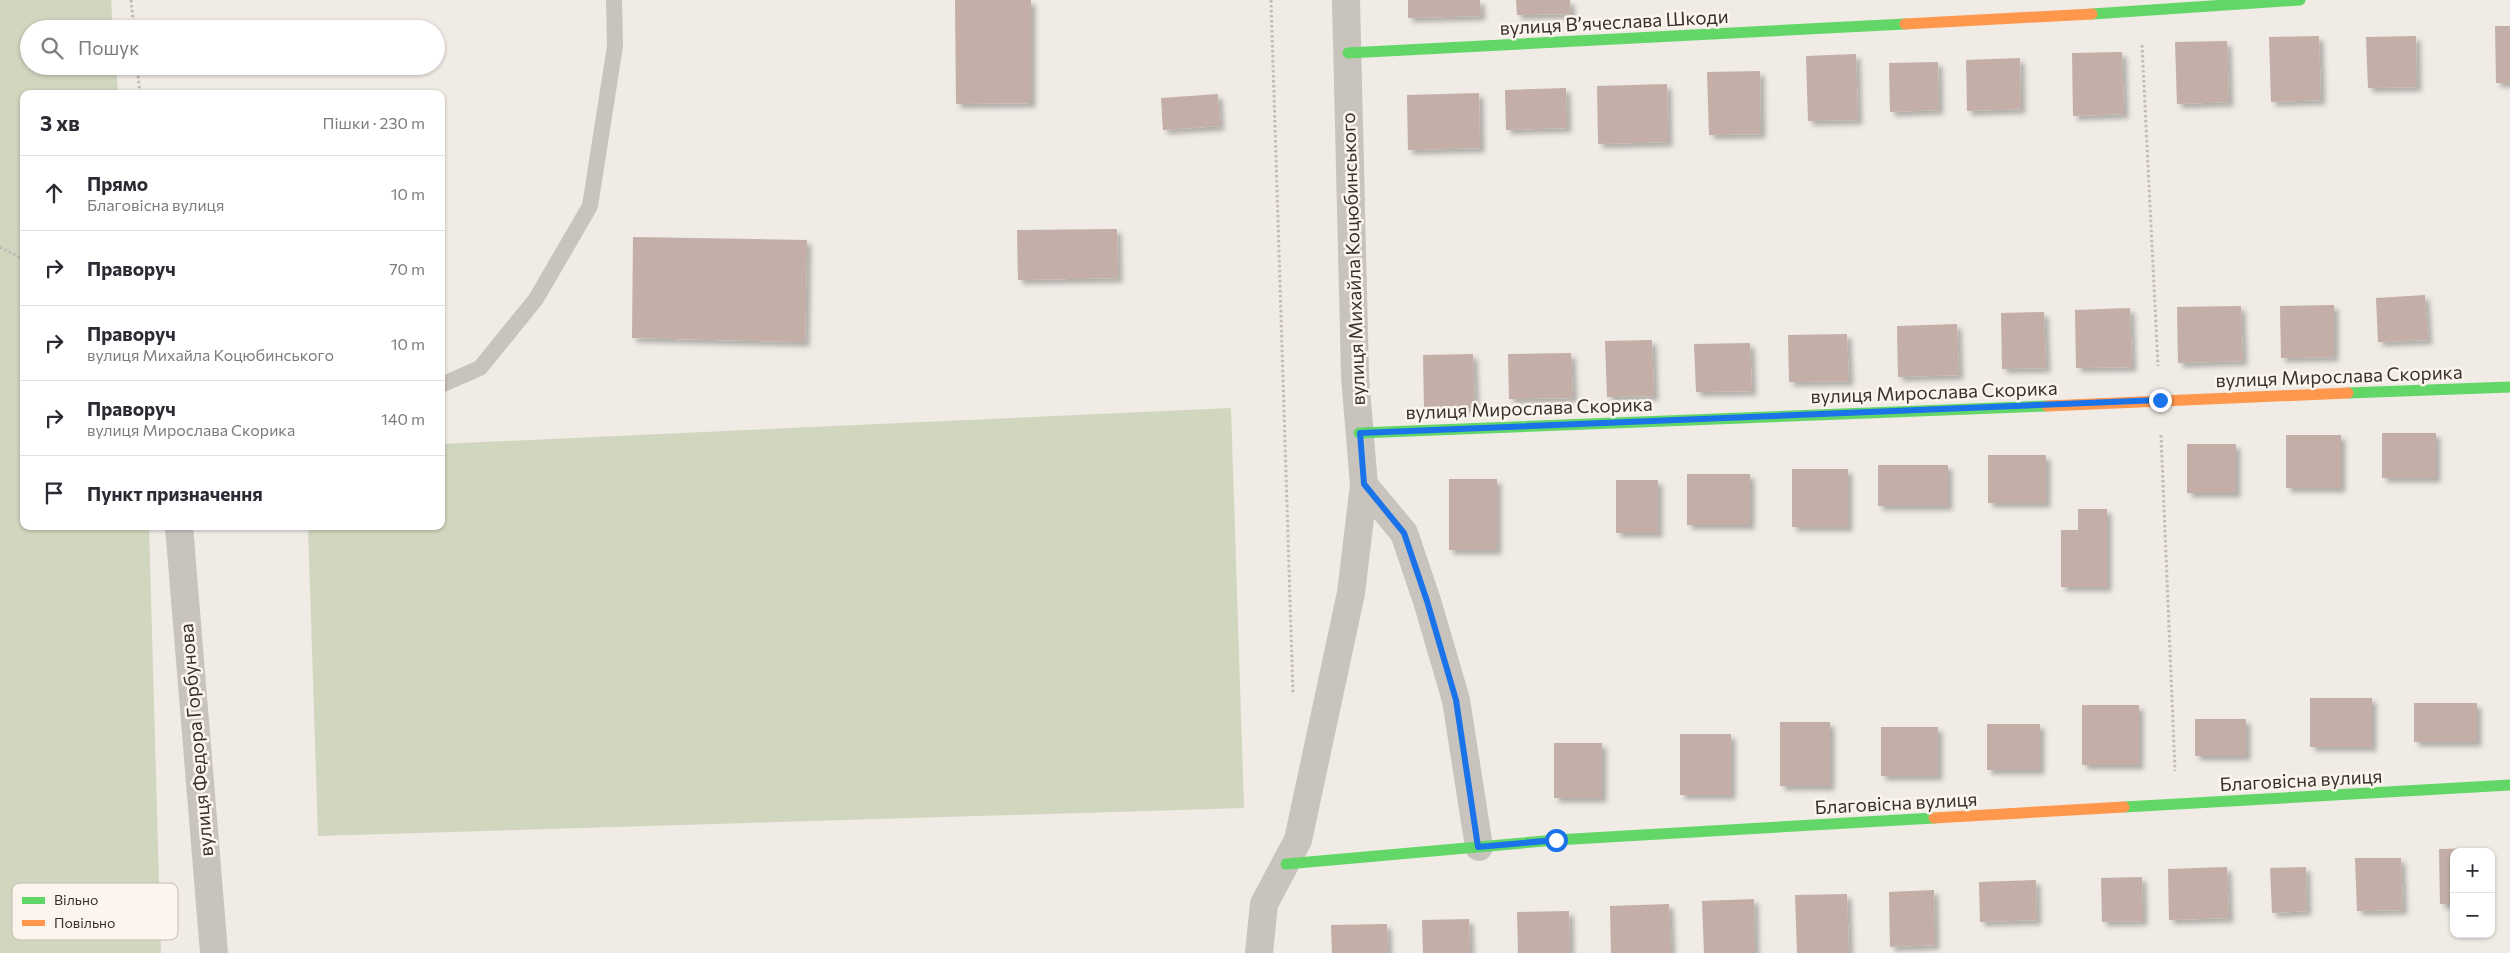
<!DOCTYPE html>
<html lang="uk">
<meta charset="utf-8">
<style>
:root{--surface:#fff;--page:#f7f7f7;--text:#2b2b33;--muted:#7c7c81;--line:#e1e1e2}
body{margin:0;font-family:Commissioner,sans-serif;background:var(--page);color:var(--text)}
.controls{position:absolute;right:15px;bottom:15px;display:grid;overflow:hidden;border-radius:10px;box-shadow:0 1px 4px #0004}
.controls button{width:45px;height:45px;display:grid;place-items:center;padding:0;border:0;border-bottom:1px solid var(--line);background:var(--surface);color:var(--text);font:25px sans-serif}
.stop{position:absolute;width:15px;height:15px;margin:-11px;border:4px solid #1a73e8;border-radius:50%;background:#fff}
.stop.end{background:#1a73e8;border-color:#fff;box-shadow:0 1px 5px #0008}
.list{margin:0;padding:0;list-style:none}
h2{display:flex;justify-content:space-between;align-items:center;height:65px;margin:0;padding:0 20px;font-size:21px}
h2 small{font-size:16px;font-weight:400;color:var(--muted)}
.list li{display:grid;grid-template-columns:32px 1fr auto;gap:15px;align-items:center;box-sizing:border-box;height:75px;padding:0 20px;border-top:1px solid var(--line)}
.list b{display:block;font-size:19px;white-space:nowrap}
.list p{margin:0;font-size:16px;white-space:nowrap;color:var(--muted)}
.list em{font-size:16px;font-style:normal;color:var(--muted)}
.icon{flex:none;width:28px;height:28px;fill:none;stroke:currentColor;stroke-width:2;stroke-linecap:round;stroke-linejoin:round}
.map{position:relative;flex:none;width:2510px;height:953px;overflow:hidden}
.search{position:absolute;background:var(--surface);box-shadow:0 1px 4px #0004;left:20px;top:20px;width:425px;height:55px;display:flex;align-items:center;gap:12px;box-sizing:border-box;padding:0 18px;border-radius:28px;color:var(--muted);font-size:19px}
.panel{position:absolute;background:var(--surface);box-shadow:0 1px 4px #0004;left:20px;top:90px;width:425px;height:440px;border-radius:10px}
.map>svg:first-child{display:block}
.green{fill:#d1d6bf}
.building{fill:#c3afa7;filter:url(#shadow)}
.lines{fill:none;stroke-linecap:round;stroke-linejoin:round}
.path{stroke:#c2bbb6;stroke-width:3;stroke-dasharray:2.5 2.5;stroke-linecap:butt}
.lane{stroke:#c9c3be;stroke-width:16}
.street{stroke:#c9c3be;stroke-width:28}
.fast{stroke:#63d668;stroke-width:11}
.slow{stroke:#ff974d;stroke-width:11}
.route{stroke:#1a73e8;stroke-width:6}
.labels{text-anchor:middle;stroke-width:5;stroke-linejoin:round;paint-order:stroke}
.street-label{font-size:19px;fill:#3b302b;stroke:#fbf5ee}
.key{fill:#fbf5ee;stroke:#c1bab4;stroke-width:1}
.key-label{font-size:14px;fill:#3b302b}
</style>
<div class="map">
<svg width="2510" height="953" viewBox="0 0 2510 953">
<defs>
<filter id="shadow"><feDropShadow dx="4.5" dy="4.5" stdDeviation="2.5" flood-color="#0004"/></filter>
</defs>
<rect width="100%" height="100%" fill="#f0ebe5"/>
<!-- green -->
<path class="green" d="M0,0H111L113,29H29V66H116L118,94H24V526H149L161,953H0Z
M1231,408L1244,808L318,836L308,526H441V444Z"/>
<!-- building -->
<path class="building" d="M955,0H1031V103L956,104Z
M1408,0H1480L1481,16L1408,18Z
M1516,0H1570L1571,14L1517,15Z
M2495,26H2510V83H2496Z
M2319,36L2321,100L2271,102L2269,37Z
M2416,36L2417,87L2368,88L2366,37Z
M2227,41L2229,102L2177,104L2175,42Z
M2122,52L2124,114L2073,116L2072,53Z
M1856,54L1858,120L1808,121L1806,56Z
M2020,58L2021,109L1967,111L1966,60Z
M1938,62L1939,110L1890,112L1889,63Z
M1760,71L1761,134L1709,135L1707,72Z
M1667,84L1668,142L1598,144L1597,86Z
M1566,88L1567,128L1506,130L1505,90Z
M1479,93L1480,148L1408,150L1407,95Z
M1218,94L1220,126L1163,130L1161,98Z
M1117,229L1118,278L1018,280L1017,230Z
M633,237L807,240L805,342L632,338Z
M2425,295L2428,340L2378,342L2376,298Z
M2334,305V357L2281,358L2280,306Z
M2241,306L2243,361L2178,363L2177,307Z
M2130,308L2132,367L2076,368L2075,310Z
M2044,312L2046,368L2002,369L2001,313Z
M1957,324L1959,375L1898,377L1897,326Z
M1847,334L1849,381L1789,382L1788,335Z
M1652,340L1654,396L1607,397L1605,341Z
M1750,343L1752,391L1696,392L1694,344Z
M1571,353L1573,398L1509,399L1508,354Z
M1473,354L1475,408L1424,409L1423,355Z
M2382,433H2436V478H2382Z
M2286,435H2341V488H2286Z
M2187,444H2236V493H2187Z
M1988,455H2046V503H1988Z
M1878,465H1948V506H1878Z
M1792,469H1848V527H1792Z
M1687,474H1750V525H1687Z
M1449,479H1497V550H1449Z
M1616,480H1658V533H1616Z
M2078,509H2107V587H2061V530H2078Z
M2310,698H2372V747H2310Z
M2414,703H2477V742H2414Z
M2082,705H2139V765H2082Z
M2195,719H2246V756H2195Z
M1780,722H1830V786H1780Z
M1987,724H2040V770H1987Z
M1881,727H1938V776H1881Z
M1680,734H1731V795H1680Z
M1554,743H1602V798H1554Z
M2480,848V852H2454V904H2440L2439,849Z
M2355,858H2401L2403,910L2357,911Z
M2227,867L2229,918L2169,920L2168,869Z
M2306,867L2307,911L2272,913L2270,868Z
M2142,877L2143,921L2102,922L2101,878Z
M2036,880L2037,920L1980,922L1979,882Z
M1934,890L1935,945L1890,947L1889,892Z
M1847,894L1849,953H1797L1795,895Z
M1754,899L1755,953H1704L1702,901Z
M1669,904L1671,953H1611L1610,906Z
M1569,911L1570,953H1518L1517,912Z
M1469,919L1470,953H1423L1422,920Z
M1387,924L1388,953H1332L1331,925Z"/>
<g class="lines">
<!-- path -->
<path class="path" d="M131,0L134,29
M1271,0L1293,694
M2142,45L2158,366
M137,66L140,94
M0,247L24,260
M2161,435L2175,771"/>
<!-- lane -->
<path class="lane" d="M441,385L480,368L536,299L590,206L615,46L614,0"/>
<!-- street -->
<path class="street" d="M1364,485L1404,533L1427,601L1456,700L1479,847
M179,526L214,953
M1259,953L1264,904L1298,840L1351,593L1364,485L1355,377L1346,0"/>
<!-- fast -->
<path class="fast" d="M2092,14L2300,0
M1348,53L1905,24
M2348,393L2510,387
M1359,433L2047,406
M2124,807L2510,785
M1286,864L1556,840L1934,818"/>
<!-- slow -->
<path class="slow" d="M1905,24L2092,14
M2047,406L2348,393
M1934,818L2124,807"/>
</g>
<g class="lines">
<!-- route -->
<path class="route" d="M1556,840L1478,847L1456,700L1427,601L1404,533L1364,484L1360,433L2160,400"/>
</g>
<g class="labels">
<!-- street labels -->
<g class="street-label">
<text transform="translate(1614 22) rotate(-3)" y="7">вулиця Вʼячеслава Шкоди</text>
<text transform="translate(1353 259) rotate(-92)" y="7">вулиця Михайла Коцюбинського</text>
<text transform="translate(2339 376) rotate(-2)" y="7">вулиця Мирослава Скорика</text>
<text transform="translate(1934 392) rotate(-2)" y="7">вулиця Мирослава Скорика</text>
<text transform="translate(1529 408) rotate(-2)" y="7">вулиця Мирослава Скорика</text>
<text transform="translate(196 740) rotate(-95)" y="7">вулиця Федора Горбунова</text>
<text transform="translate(2301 780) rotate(-3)" y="7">Благовісна вулиця</text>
<text transform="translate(1896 803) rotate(-3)" y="7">Благовісна вулиця</text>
</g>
</g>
<!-- legend -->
<rect x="12" y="883" width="166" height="57" rx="8" class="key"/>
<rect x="22" y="897" width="23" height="7" fill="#63d668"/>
<rect x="22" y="920" width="23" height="6" fill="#ff974d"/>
<g class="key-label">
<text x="54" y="905">Вільно</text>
<text x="54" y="928">Повільно</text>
</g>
</svg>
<div class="controls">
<button>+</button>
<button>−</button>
</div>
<div class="stop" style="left:1556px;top:840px"></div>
<div class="stop end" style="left:2160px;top:400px"></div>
<div class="search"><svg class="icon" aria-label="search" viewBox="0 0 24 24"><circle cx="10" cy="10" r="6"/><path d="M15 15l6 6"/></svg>Пошук</div>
<section class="panel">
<h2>3 хв<small>Пішки · 230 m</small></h2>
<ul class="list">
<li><svg class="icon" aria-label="ahead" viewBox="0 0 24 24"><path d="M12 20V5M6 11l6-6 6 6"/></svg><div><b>Прямо</b><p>Благовісна вулиця</p></div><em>10 m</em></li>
<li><svg class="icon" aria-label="right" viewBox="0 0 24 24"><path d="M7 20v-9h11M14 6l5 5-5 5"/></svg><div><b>Праворуч</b></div><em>70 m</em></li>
<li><svg class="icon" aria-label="right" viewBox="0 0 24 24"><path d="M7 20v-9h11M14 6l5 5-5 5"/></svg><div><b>Праворуч</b><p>вулиця Михайла Коцюбинського</p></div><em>10 m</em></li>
<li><svg class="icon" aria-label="right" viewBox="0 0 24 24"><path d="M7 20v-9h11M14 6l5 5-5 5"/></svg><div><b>Праворуч</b><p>вулиця Мирослава Скорика</p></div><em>140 m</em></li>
<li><svg class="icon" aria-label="arrive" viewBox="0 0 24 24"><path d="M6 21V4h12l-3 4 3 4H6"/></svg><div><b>Пункт призначення</b></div></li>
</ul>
</section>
</div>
